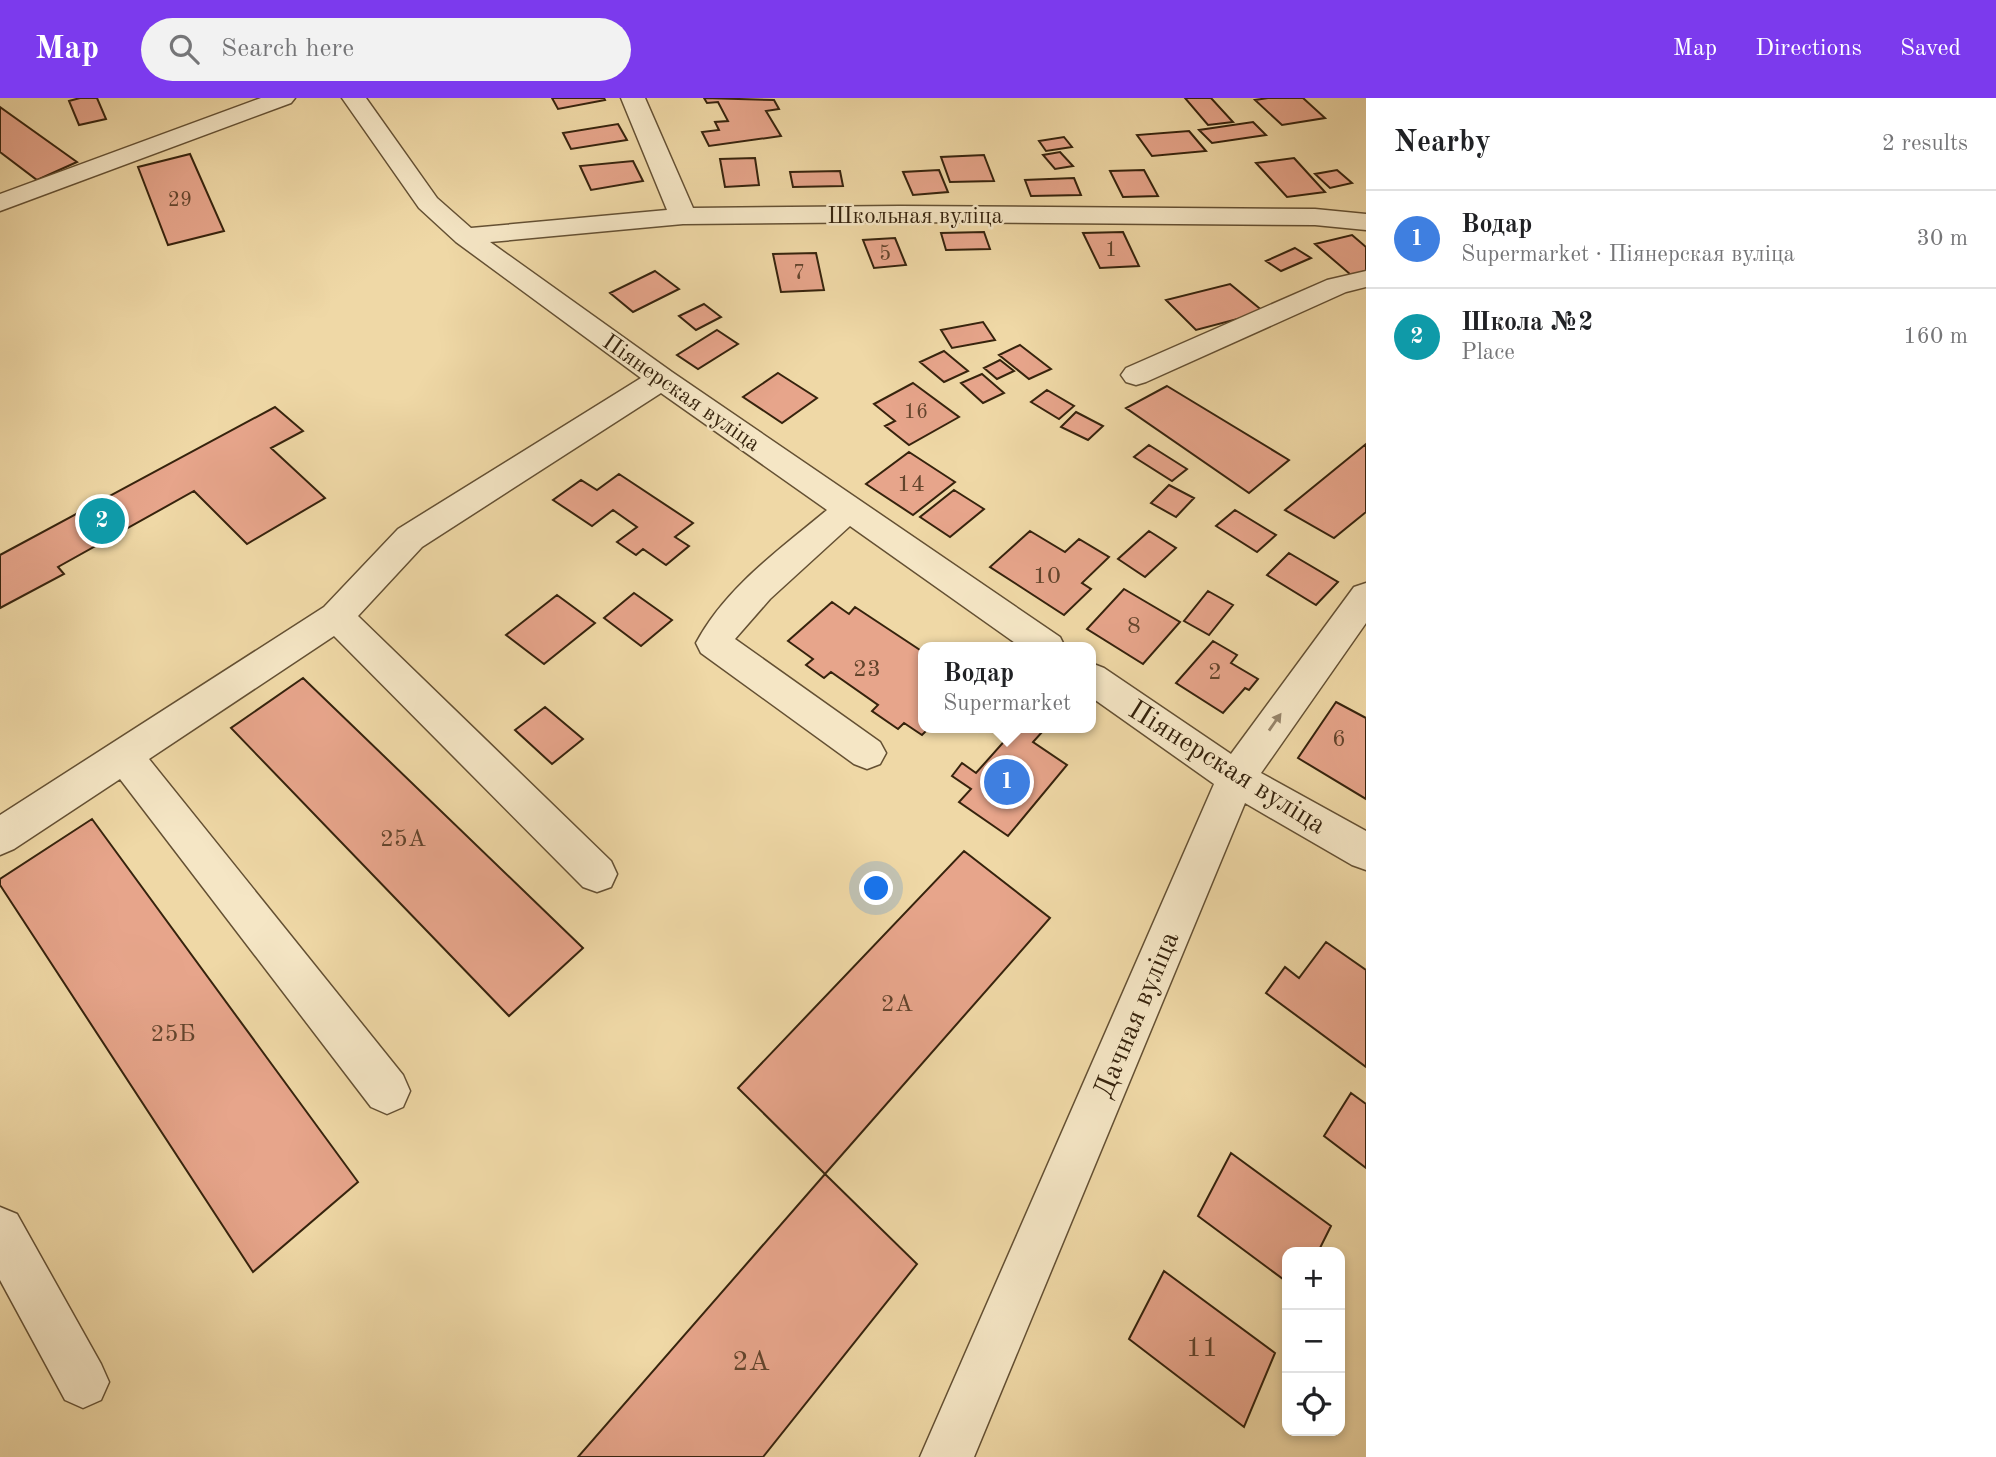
<!DOCTYPE html>
<meta charset="utf-8">
<style>
:root{--surface:#fff;--page:#f2f2f2;--text:#202124;--muted:#757577;--line:#e0e0e0;--accent:#7c3aed}
body{margin:0;font-family:"Old Standard TT",serif;background:var(--page);color:var(--text)}
.controls{position:absolute;right:21px;bottom:21px;display:grid;overflow:hidden;border-radius:14px;box-shadow:0 4px 10px #0003}
.controls button{width:63px;height:63px;display:grid;place-items:center;padding:0;border:0;border-bottom:2px solid var(--line);background:var(--surface);color:var(--text);font:35px sans-serif}
.you{position:absolute;left:877px;top:791px;width:24px;height:24px;margin:-18px;border:5px solid #fff;border-radius:50%;background:#1a73e8;box-shadow:0 0 0 10px #1a73e833}
.badge{display:grid;place-items:center;width:46px;height:46px;border-radius:50%;background:var(--accent);color:#fff;font-size:23px;font-weight:700}
.pin{position:absolute;translate:-50% -50%;border:4px solid #fff;box-shadow:0 2px 7px #0006}
.popup{position:absolute;left:918px;top:544px;width:178px;height:91px;box-sizing:border-box;display:grid;place-content:center;border-radius:14px;background:var(--surface);filter:drop-shadow(0 2px 5px #0005);font-size:23px;white-space:nowrap;color:var(--muted)}
.popup b{font-size:26px;color:var(--text)}
.popup::after{content:'';position:absolute;left:50%;top:100%;margin-left:-14px;border:14px solid transparent;border-top-color:var(--surface)}
.list{margin:0;padding:0;list-style:none}
h2{display:flex;justify-content:space-between;align-items:center;height:91px;margin:0;padding:0 28px;font-size:30px}
h2 small{font-size:23px;font-weight:400;color:var(--muted)}
.list li{display:grid;grid-template-columns:46px 1fr auto;gap:21px;align-items:center;box-sizing:border-box;height:98px;padding:0 28px;border-top:2px solid var(--line)}
.list b{display:block;font-size:26px;white-space:nowrap}
.list p{margin:0;font-size:23px;white-space:nowrap;color:var(--muted)}
.list em{font-size:23px;font-style:normal;color:var(--muted)}
.icon{flex:none;width:38px;height:38px;fill:none;stroke:currentColor;stroke-width:2;stroke-linecap:round;stroke-linejoin:round}
.map{position:relative;flex:none;width:1366px;height:1359px;overflow:hidden}
header{display:flex;align-items:center;gap:42px;box-sizing:border-box;height:98px;padding:0 35px;background:var(--accent);color:#fff}
header strong{font-size:33px}
nav{display:flex;gap:38px;margin-inline-start:auto;font-size:24px}
.search{width:490px;height:63px;background:var(--page);display:flex;align-items:center;gap:18px;box-sizing:border-box;padding:0 24px;border-radius:38px;color:var(--muted);font-size:26px}
main{display:flex}
aside{flex:1;background:var(--surface)}
.map>svg:first-child{display:block}
.building{fill:#e7a58b;stroke:#36230d;stroke-width:2}
.lines{fill:none;stroke-linecap:round;stroke-linejoin:round}
.minor-casing{stroke:#645033;stroke-width:3}
.minor{fill:#f5e6c5;fill-rule:evenodd}
.oneway{fill:#968469}
.labels{text-anchor:middle;stroke-width:5;stroke-linejoin:round;paint-order:stroke}
.far-number-label{font-size:21px;fill:#62442c}
.far-street-label{font-size:23px;fill:#36230d;stroke:#f5e6c5}
.number-label{font-size:24px;fill:#62442c}
.street-label{font-size:28px;fill:#36230d;stroke:#f5e6c5}
.near-number-label{font-size:28px;fill:#62442c}
</style>
<header>
<strong>Map</strong>
<div class="search"><svg class="icon" aria-label="search" viewBox="0 0 24 24"><circle cx="10" cy="10" r="6"/><path d="M15 15l6 6"/></svg>Search here</div>
<nav><a>Map</a><a>Directions</a><a>Saved</a></nav>
</header>
<main>
<div class="map">
<svg width="1366" height="1359" viewBox="0 0 1366 1359">
<rect width="100%" height="100%" fill="#efd8a6"/>
<filter id="stains"><feTurbulence type="fractalNoise" baseFrequency=".00286" numOctaves="4"/><feColorMatrix values="0 0 0 0 .2 0 0 0 0 .09 0 0 0 0 .02 0 0 0 .5 -.17"/></filter>
<radialGradient id="worn" r=".72"><stop offset=".6" stop-color="#630" stop-opacity="0"/><stop offset="1" stop-color="#630" stop-opacity=".3"/></radialGradient>
<!-- building -->
<path class="building" d="M80,0H97L106,21L79,27L69,3Z
M552,0H604L605,2L558,11Z
M704,0L774,2L779,11L766,13L781,38L709,48L702,34L719,32L715,24L728,23L718,4L707,5Z
M1185,0H1211L1233,24L1208,27Z
M1268,0H1303L1325,20L1282,27L1255,2Z
M0,9L77,64L37,82L0,54Z
M1253,24L1266,37L1212,45L1199,32Z
M618,26L627,42L571,51L563,35Z
M1189,33L1206,53L1152,58L1137,37Z
M1064,39L1072,49L1046,53L1039,43Z
M1060,54L1073,68L1055,71L1043,57Z
M190,56L224,133L168,147L138,69Z
M984,57L994,83L950,84L941,59Z
M755,60L759,87L725,89L720,61Z
M1294,60L1325,94L1287,99L1256,65Z
M633,63L643,83L591,92L580,68Z
M939,72L948,94L913,97L903,74Z
M1144,72L1158,98L1123,99L1110,73Z
M1337,72L1352,85L1330,90L1315,76Z
M840,73L843,88L793,89L790,74Z
M1074,80L1081,97L1031,98L1025,82Z
M984,134L990,151L946,152L941,135Z
M1123,134L1139,168L1100,170L1083,135Z
M1352,137L1366,149V173L1351,177L1315,146Z
M895,140L906,167L874,170L863,142Z
M1295,150L1311,160L1281,173L1266,163Z
M816,155L824,192L781,194L773,156Z
M655,173L679,191L633,214L610,195Z
M1230,186L1264,214L1196,232L1166,202Z
M704,206L721,219L696,232L679,218Z
M983,224L995,242L952,250L941,232Z
M717,232L738,246L698,271L677,257Z
M1020,247L1051,271L1029,281L999,257Z
M944,253L968,273L944,284L920,264Z
M1000,262L1014,273L997,281L984,270Z
M778,275L817,300L782,325L743,299Z
M982,276L1004,295L983,305L961,285Z
M913,285L959,319L909,347L885,328L895,323L874,306Z
M1167,288L1289,362L1249,395L1126,310Z
M1047,292L1074,308L1059,321L1031,304Z
M275,309L303,333L271,350L325,400L247,446L194,393L58,469L64,476L0,510V457Z
M1076,314L1103,328L1088,342L1061,329Z
M1366,346V414L1334,440L1285,412Z
M1149,347L1187,371L1172,383L1134,359Z
M909,354L955,384L913,417L866,386Z
M619,376L693,425L675,439L689,448L666,467L643,451L636,457L617,444L637,429L613,412L592,428L553,402L581,382L597,392Z
M1169,387L1194,400L1176,419L1151,405Z
M954,392L984,411L950,439L920,419Z
M1235,412L1276,437L1257,454L1216,428Z
M1030,433L1065,454L1079,441L1109,459L1082,485L1091,491L1064,517L990,469Z
M1149,433L1176,450L1145,479L1118,461Z
M1289,455L1338,484L1316,507L1267,477Z
M1124,491L1180,524L1143,566L1087,531Z
M1208,493L1233,507L1209,537L1184,523Z
M634,495L672,522L641,548L604,520Z
M557,497L595,525L544,566L506,537Z
M832,504L849,516L855,509L923,554V630H929L922,637L904,625L898,631L872,613L878,607L831,574L824,580L806,567L813,561L788,543Z
M1213,543L1237,557L1231,565L1258,581L1249,592L1245,590L1223,615L1176,585Z
M303,580L583,850L509,918L231,630Z
M1336,604L1366,620V701L1298,660Z
M545,609L583,641L552,666L515,632Z
M1016,630H1037L1043,633L1033,644L1067,667L1008,738L959,704L971,691L952,678L962,665L976,675Z
M92,721L358,1084L253,1174L0,787V781Z
M964,753L1050,820L825,1076L738,990Z
M1326,844L1366,872V969L1266,895L1285,869L1299,880Z
M1351,995L1366,1006V1070L1324,1038Z
M1231,1055L1331,1128L1318,1154H1287V1184L1198,1118Z
M825,1076L917,1166L763,1359H578Z
M1164,1173L1275,1255L1244,1329L1129,1241Z"/>
<g class="lines">
<!-- minor casing -->
<g class="minor-casing">
<path id="minor" d="M261,0H295L291,5L0,113V96Z
M342,0H366L437,100L471,130L667,112L621,0H645L693,110L900,108L1315,111L1366,116V132L1315,127L900,124L683,126L490,144L672,274L1060,539L1065,549H1021L850,428L770,501L735,541L880,644L886,655L880,666L867,671L854,666L701,555L696,545C725,490 780,451 827,412L661,295L422,449L358,518L611,763L617,776L611,789L597,794L583,789L334,538L149,661L403,977L410,993L403,1009L387,1016L371,1009L120,681L14,751L0,757V717L324,509L398,431L641,280L456,144L419,110Z
M1366,173V189L1346,194L1146,284L1136,287L1126,284L1121,277L1126,270L1327,182Z
M1366,485V525L1261,675L1366,733V772L1352,767L1245,705L974,1359H920L1214,686L1091,599V565L1104,570L1231,656L1354,489Z
M0,1109L17,1116L101,1266L109,1284L101,1302L83,1310L65,1302L0,1182Z"/>
</g>
<!-- minor -->
<use href="#minor" class="minor"/>
</g>
<!-- one-way arrows -->
<defs><path id="oneway-solid" d="M-6-.8H1V-3.2L6.5 0L1 3.2V.8H-6Z" transform="scale(1.75)"/></defs>
<use class="oneway" href="#oneway-solid" transform="translate(1275 624) rotate(-55)"/>
<g class="labels">
<!-- far-number labels -->
<g class="far-number-label">
<text x="180" y="108">29</text>
<text x="1111" y="158">1</text>
<text x="885" y="162">5</text>
<text x="799" y="181">7</text>
<text x="916" y="320">16</text>
</g>
<!-- far-street labels -->
<g class="far-street-label">
<text x="915" y="125">Школьная вуліца</text>
<text transform="translate(682 294) rotate(35)" y="8">Піянерская вуліца</text>
</g>
<!-- number labels -->
<g class="number-label">
<text x="911" y="393">14</text>
<text x="1047" y="485">10</text>
<text x="1134" y="535">8</text>
<text x="867" y="578">23</text>
<text x="1215" y="581">2</text>
<text x="1339" y="648">6</text>
<text x="403" y="748">25А</text>
<text x="897" y="913">2А</text>
<text x="173" y="943">25Б</text>
</g>
<!-- street labels -->
<g class="street-label">
<text transform="translate(1228 668) rotate(32)" y="10">Піянерская вуліца</text>
<text transform="translate(1135 916) rotate(-67)" y="10">Дачная вуліца</text>
</g>
<!-- near-number labels -->
<g class="near-number-label">
<text x="1202" y="1258">11</text>
<text x="751" y="1272">2А</text>
</g>
</g>
<rect width="100%" height="100%" filter="url(#stains)"/>
<rect width="100%" height="100%" fill="url(#worn)"/>
</svg>
<div class="controls">
<button>+</button>
<button>−</button>
<button><svg class="icon" aria-label="locate" viewBox="0 0 24 24"><circle cx="12" cy="12" r="6"/><path d="M12 2v4M12 18v4M2 12h4M18 12h4"/></svg></button>
</div>
<div class="you"></div>
<div class="pin badge" style="left:1007px;top:684px;background:#3f7fe0">1</div>
<div class="popup"><b>Водар</b>Supermarket</div>
<div class="pin badge" style="left:102px;top:423px;background:#0f9aa8">2</div>
</div>
<aside>
<h2>Nearby<small>2 results</small></h2>
<ul class="list">
<li><span class="badge" style="background:#3f7fe0">1</span><div><b>Водар</b><p>Supermarket · Піянерская вуліца</p></div><em>30 m</em></li>
<li><span class="badge" style="background:#0f9aa8">2</span><div><b>Школа №2</b><p>Place</p></div><em>160 m</em></li>
</ul>
</aside>
</main>
